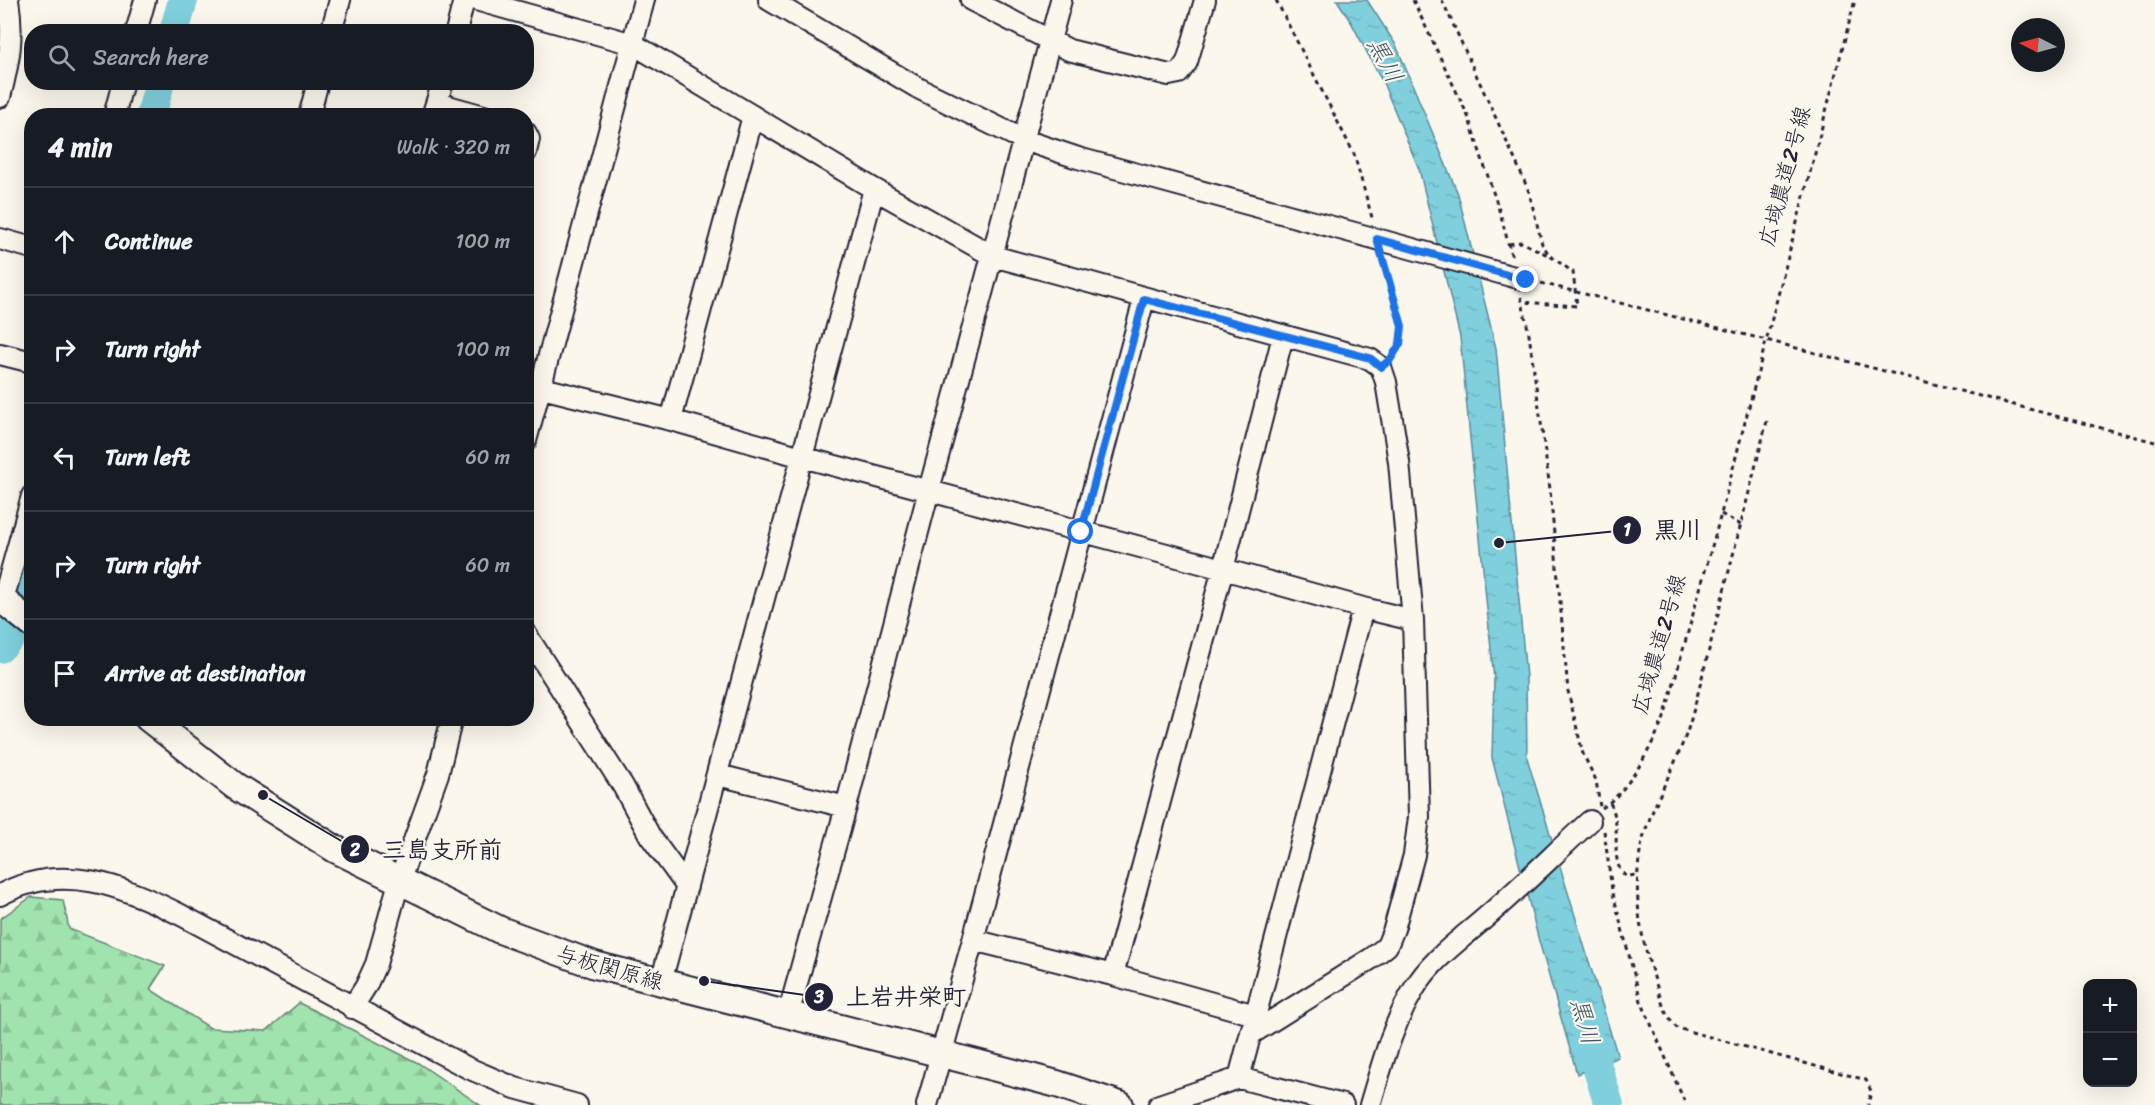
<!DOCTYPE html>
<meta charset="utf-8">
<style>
:root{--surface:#171b24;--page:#20242c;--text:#f1f3f6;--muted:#9ea1a6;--line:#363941}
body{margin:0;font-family:Sriracha,"Klee One",sans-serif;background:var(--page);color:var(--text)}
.controls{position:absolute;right:18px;bottom:18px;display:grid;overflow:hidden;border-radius:12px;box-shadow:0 6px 24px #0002}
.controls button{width:54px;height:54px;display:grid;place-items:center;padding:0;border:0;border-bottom:2px solid var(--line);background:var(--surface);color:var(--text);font:30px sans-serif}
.compass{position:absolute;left:2011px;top:18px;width:54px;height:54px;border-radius:50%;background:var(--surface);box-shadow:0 6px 24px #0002;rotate:276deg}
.stop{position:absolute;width:18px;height:18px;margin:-14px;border:4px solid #1a73e8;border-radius:50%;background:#fff}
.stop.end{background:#1a73e8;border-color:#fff;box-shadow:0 2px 6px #0008}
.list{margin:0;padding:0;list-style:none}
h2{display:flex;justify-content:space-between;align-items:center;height:78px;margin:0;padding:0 24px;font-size:26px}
h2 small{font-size:20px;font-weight:400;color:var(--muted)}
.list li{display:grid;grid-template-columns:39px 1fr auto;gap:18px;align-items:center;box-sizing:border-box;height:108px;padding:0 24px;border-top:2px solid var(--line)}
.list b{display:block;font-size:22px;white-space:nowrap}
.list em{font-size:20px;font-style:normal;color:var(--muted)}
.icon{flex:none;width:33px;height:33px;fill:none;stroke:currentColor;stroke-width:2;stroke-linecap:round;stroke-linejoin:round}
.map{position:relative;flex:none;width:2155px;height:1105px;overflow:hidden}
.search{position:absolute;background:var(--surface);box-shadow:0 6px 24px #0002;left:24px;top:24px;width:510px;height:66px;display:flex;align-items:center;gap:15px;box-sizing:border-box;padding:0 21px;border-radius:24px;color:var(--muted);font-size:22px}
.panel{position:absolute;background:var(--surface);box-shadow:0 6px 24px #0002;left:24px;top:108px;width:510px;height:618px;border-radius:24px}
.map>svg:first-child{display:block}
.forest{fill:url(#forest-firs);stroke:#618274;stroke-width:1.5}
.water{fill:url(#water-ripples);stroke:#5a8a9c;stroke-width:1.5}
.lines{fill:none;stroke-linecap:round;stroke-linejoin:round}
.river{stroke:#80cfdd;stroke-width:30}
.minor-casing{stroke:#22223b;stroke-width:24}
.major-casing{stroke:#22223b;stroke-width:30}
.path{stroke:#22223b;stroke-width:3;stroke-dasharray:4.5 4.5;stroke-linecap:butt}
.minor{stroke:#fbf7ec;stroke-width:20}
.major{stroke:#fbf7ec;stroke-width:26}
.minor-bridge-casing{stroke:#22223b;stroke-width:24;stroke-linecap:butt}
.minor-bridge{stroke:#fbf7ec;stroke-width:20}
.route{stroke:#1a73e8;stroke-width:8}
.labels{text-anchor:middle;stroke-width:4.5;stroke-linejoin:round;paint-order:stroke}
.street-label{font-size:22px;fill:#22223b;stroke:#fbf7ec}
.water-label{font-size:24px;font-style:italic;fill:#3e566c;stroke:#fbf7ec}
.leader{fill:none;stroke:#22223b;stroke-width:2}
.callout-dot{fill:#22223b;stroke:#fbf7ec;stroke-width:2}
.mark-label{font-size:18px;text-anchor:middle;font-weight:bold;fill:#fff}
.callout-label{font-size:24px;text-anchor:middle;font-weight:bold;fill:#22223b;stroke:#fbf7ec;stroke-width:4.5;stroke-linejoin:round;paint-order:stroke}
</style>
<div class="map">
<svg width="2155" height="1105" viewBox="0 0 2155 1105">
<defs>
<pattern id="forest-firs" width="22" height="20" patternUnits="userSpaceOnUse" patternTransform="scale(1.5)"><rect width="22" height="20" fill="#a0e3ae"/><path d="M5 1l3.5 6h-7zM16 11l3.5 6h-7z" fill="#8ac297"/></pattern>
<pattern id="water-ripples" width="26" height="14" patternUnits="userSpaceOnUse" patternTransform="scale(1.5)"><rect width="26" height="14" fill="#80cfdd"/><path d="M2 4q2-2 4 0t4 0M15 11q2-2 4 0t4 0" fill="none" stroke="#6eb1bf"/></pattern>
</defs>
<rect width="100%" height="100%" fill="#fbf7ec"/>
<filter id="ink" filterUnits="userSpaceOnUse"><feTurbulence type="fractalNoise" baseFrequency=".0167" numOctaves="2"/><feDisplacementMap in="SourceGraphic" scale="12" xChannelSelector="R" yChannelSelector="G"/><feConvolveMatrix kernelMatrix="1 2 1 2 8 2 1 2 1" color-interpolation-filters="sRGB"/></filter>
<g filter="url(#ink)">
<!-- forest -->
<path class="forest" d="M31,897L63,900L69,929L165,966L150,989L210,1028L266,1031L299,1003L418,1063L480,1105H0V919Z"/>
<!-- water -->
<path class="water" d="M1337,0H1367L1396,45L1458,194L1496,348L1526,677L1527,758L1618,1057L1577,1074L1539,941L1492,758L1494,679L1460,337L1419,169L1384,85L1351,22Z"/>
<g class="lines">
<!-- river -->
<path class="river" d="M174,32L183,0
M151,116L160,82
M0,648L12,636L32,567
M1585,1028L1609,1105"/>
<!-- minor casing -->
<g class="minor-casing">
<path id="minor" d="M476,0L633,44L874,189L993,256L1370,359L1381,367L1386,382L1399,462L1413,620L1419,817L1414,855L1394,929L1387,946L1372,958L1251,1034
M769,0L918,88L1024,140L1078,158L1384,241
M971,0L1069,50L1169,75L1179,73L1187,62L1205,0
M136,32L145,0
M331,32L340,0
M456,32L464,0
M0,97C9,62 14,36 8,0
M437,103L484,116
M114,116L123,82
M309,116L318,82
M432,116L443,82
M526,133L529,139L526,152
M0,239L32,248
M0,354L32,362
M526,384L671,420L802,457L1223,569L1363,608L1413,620
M671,420L753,116
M526,441L644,0
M3,600L32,496
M526,634L623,786L650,836L687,887
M718,775L846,807
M0,895C62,861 123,886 181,915L468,1068L515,1088L577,1105
M973,940L1113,975L1255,1015
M1113,975L1223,569L1283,336
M661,982L874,189
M352,1008L366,986L376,964L399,882L438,774L452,718
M788,1015L846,807L929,490L1061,0
M927,1105L973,940L1144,299
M1159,1105L1239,1078
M1343,1105L1239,1078L1363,608
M1370,1105C1383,1062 1391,1028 1414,989C1431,960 1460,940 1485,918C1521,887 1555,853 1590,821"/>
</g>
<!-- major casing -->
<g class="major-casing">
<path id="major" d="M0,598L32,624
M148,718L235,786L335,849L500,930L595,965L1000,1069L1057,1084L1120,1105"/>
</g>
<!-- path -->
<path class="path" d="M1276,0L1354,154L1373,221
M1413,0L1468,116L1501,216L1512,258
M1442,0L1521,173L1529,192L1542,244L1550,256L1573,272L1577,306L1522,302
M1509,244L1521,242L1548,255
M1382,260L1402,326L1400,344L1393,356
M1541,283L1766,340L2155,442
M1521,297L1529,334L1550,489L1568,691L1583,754L1596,780L1600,807
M1767,421L1696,701C1692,716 1688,731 1682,745C1669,779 1649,811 1641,847C1633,889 1639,934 1653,974C1659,992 1663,1014 1677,1028L1866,1080L1871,1091L1868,1105
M1721,514L1741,525
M1610,803C1624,827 1607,862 1626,876L1638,875
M1602,808C1630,790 1651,747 1664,718L1721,514L1855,0
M1604,831L1612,890L1641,1001L1686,1105"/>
<!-- minor -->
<use href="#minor" class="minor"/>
<!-- major -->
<use href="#major" class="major"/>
<!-- minor-bridge casing -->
<g class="minor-bridge-casing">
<path id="minor-bridge" d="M1384,241L1525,280"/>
</g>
<!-- minor-bridge -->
<use href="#minor-bridge" class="minor-bridge"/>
</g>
</g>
<g class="lines" filter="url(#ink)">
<!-- route -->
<path class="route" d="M1081,532L1144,299L1370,358L1381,367L1390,360L1400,344L1402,326L1377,239L1526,280"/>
</g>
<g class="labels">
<!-- street labels -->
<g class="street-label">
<text transform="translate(1784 176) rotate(-75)" y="8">広域農道2号線</text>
<text transform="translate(1658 644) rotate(-74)" y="8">広域農道2号線</text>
<text transform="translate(610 967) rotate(16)" y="8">与板関原線</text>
</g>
<!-- water labels -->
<g class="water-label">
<text transform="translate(1385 60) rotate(62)" y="8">黒川</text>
<text transform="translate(1585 1021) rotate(74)" y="8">黒川</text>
</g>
</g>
<!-- callouts -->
<path class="leader" d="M1499 543L1627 530M263 795L355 849M704 981L819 997"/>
<g class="callout-dot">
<circle cx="1499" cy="543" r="6"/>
<circle cx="263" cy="795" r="6"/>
<circle cx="704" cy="981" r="6"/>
<circle cx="1627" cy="530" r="15"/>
<circle cx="355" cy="849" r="15"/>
<circle cx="819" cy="997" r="15"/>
</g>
<g class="mark-label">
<text x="1627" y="536">1</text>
<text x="355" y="856">2</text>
<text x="819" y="1003">3</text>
</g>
<g class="callout-label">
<text x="1678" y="538">黒川</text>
<text x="442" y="858">三島支所前</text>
<text x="906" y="1005">上岩井栄町</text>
</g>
</svg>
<div class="controls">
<button>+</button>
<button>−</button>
</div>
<svg class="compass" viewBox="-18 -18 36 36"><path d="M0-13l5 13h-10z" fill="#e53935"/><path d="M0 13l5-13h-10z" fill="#9ea1a6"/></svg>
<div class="stop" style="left:1081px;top:532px"></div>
<div class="stop end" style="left:1526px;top:280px"></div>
<div class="search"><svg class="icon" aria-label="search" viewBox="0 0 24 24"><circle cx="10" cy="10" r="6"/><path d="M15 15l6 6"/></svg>Search here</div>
<section class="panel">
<h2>4 min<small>Walk · 320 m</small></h2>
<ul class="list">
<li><svg class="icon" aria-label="ahead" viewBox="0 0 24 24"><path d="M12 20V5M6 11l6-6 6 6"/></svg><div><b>Continue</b></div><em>100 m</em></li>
<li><svg class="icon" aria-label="right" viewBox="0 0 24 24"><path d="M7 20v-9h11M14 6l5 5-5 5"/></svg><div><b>Turn right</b></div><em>100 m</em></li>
<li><svg class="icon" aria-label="left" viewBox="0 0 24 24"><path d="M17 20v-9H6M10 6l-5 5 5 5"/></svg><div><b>Turn left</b></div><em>60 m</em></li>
<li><svg class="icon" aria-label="right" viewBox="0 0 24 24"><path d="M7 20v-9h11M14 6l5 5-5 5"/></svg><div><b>Turn right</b></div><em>60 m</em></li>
<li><svg class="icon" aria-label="arrive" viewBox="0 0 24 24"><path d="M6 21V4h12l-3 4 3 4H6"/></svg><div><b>Arrive at destination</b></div></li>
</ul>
</section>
</div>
